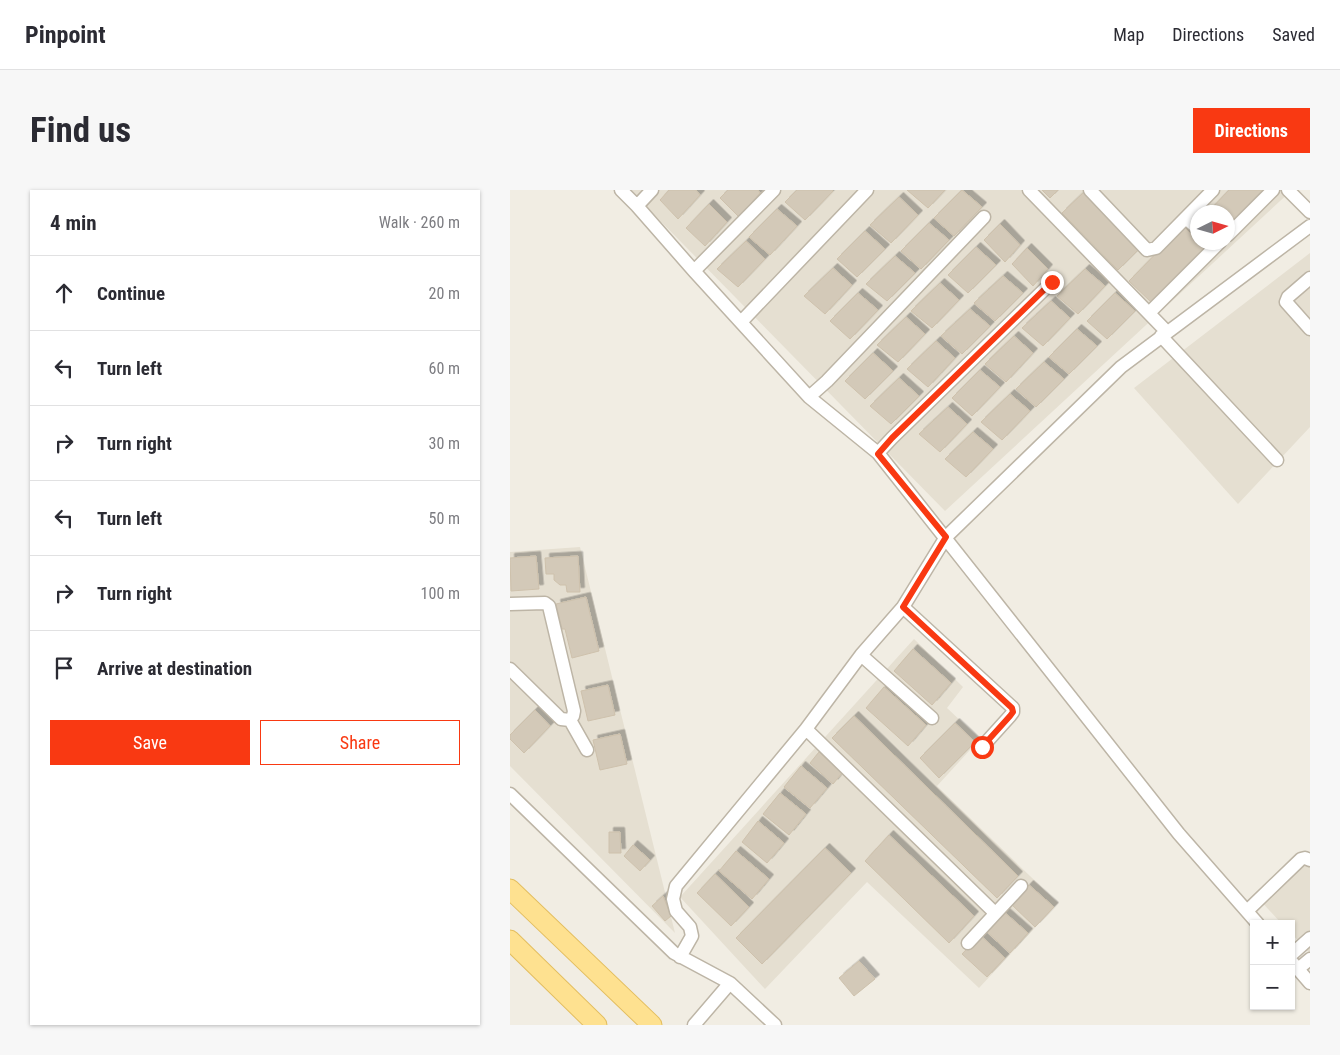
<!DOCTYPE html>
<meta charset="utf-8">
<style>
:root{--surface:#fff;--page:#f7f7f7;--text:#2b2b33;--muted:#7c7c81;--line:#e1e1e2;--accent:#f93912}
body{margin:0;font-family:"Roboto Condensed",sans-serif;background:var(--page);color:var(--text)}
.controls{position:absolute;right:15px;bottom:15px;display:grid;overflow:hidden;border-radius:0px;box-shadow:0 1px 4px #0004}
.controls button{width:45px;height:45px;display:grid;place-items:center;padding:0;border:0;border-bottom:1px solid var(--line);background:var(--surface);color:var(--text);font:25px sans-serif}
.compass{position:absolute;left:680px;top:15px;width:45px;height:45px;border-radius:50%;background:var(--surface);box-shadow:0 1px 4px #0004;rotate:85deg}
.stop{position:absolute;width:15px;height:15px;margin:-11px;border:4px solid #f93912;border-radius:50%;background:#fff}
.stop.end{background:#f93912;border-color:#fff;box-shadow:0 1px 5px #0008}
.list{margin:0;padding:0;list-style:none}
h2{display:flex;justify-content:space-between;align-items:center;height:65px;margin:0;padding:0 20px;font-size:21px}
h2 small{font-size:16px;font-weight:400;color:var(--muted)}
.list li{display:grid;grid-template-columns:32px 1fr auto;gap:15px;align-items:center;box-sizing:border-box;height:75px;padding:0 20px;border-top:1px solid var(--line)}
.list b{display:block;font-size:19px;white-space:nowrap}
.list em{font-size:16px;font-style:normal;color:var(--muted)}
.actions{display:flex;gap:10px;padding:15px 20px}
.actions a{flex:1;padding:11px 0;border:1px solid var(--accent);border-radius:0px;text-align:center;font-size:18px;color:var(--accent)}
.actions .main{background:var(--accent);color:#fff}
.icon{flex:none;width:28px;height:28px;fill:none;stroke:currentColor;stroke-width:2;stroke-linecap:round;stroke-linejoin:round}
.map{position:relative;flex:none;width:800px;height:835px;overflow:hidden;border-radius:0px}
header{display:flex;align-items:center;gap:30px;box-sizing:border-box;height:70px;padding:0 25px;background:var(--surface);border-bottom:1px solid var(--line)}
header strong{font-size:24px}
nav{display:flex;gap:28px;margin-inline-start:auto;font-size:18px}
.intro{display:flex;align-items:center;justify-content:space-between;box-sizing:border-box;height:120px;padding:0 30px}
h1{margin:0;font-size:35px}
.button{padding:12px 22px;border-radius:0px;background:var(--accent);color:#fff;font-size:18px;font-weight:700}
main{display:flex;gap:30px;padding:0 30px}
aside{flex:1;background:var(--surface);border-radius:0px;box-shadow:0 1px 4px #0004}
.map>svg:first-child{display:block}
.residential{fill:#e5dfd1;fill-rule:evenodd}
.building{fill:#d3c9b8;stroke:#cec1ac;filter:url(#shadow)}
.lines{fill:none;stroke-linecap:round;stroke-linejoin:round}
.street-casing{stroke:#bdb5a6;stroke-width:15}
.primary-casing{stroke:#e3be60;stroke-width:21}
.street{stroke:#fff;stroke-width:12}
.primary{stroke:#fee190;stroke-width:19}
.route{stroke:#f93912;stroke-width:6}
</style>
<header>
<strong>Pinpoint</strong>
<nav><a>Map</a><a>Directions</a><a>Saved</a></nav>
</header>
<div class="intro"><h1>Find us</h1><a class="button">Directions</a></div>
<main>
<aside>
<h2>4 min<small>Walk · 260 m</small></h2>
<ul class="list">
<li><svg class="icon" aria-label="ahead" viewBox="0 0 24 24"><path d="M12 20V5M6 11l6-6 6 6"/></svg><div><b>Continue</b></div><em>20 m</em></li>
<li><svg class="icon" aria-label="left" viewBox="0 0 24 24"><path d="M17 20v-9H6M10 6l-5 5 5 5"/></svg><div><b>Turn left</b></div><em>60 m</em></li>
<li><svg class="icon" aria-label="right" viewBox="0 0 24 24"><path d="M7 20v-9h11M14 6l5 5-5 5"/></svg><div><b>Turn right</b></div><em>30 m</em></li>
<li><svg class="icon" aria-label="left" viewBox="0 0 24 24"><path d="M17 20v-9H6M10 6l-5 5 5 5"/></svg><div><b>Turn left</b></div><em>50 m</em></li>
<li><svg class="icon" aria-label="right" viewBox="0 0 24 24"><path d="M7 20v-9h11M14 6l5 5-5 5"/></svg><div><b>Turn right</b></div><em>100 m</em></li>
<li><svg class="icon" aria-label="arrive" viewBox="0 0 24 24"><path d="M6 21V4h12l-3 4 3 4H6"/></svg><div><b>Arrive at destination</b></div></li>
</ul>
<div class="actions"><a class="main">Save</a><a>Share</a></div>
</aside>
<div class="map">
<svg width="800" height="835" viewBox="0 0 800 835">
<defs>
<filter id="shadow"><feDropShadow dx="4.5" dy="-4.5" stdDeviation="0" flood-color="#0004"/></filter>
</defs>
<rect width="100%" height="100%" fill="#f1ede3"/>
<!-- residential -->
<path class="residential" d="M120,0H782L435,321ZM688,22H718V52H688Z
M800,63V237L728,314L624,198Z
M70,357L165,743L0,576V362Z
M404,449L453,497L437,518L470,549L427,596L548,713L469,798L357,692L255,799L170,707Z
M799,662L800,663V764L781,743V734H772L749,709Z"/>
<!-- building -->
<path class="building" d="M159,0H186L190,5L168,29L150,10Z
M218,0H248L250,3L229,27L210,8Z
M287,0H322L323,1L295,30L275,12Z
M397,0H435L418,18Z
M452,0L472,17L444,46L424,28Z
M532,0H548L540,8Z
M719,0H760L718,41V22H698Z
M575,1L631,57L608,80L552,23Z
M389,7L408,25L381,53L360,35Z
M199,14L217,32L195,56L176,38Z
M267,19L287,36L260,65L239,47Z
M419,33L439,50L411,79L391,61Z
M490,34L510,55L495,72L474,50Z
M673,36L688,51V52L696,59L643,114L619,91Z
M355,41L375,59L347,87L327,69Z
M236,51L255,69L228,97L207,79Z
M466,57L486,75L458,103L438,85Z
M517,58L538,79L523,96L502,74Z
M385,66L405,83L377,111L356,94Z
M323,78L342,95L315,124L294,106Z
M575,79L595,96L568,124L547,106Z
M493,86L513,103L485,131L464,113Z
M430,93L449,110L422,138L401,121Z
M348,103L368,120L340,149L320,131Z
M605,103L625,121L597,149L577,131Z
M541,111L560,128L533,156L512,138Z
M460,119L480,136L452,164L431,146Z
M396,127L415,144L388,172L367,155Z
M567,139L587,156L559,184L539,167Z
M504,146L523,163L496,192L475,174Z
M426,151L445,168L418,197L397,179Z
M363,163L383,181L355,209L335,191Z
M534,172L554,189L526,217L506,199Z
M470,180L490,197L462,226L442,208Z
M389,188L409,206L381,234L360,216Z
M500,204L520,221L492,250L471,232Z
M438,217L457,234L430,262L409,244Z
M463,242L483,259L456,287L435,269Z
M26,366L29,399L1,401L0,368Z
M68,366L70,402H57L56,395H50L44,390V384H36L35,368Z
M76,407L89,461L62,468L55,439H52L46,414Z
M403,459L441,493L422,515L384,481Z
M98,495L105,525L78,531L71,501Z
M374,497L416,535L398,556L356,518Z
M25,520L40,536L14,563L0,549V545Z
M344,526L508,686L487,708L322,548Z
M445,533L465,552L429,588L410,568Z
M110,544L117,574L90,580L83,550Z
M309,562L332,583L323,594L300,573Z
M291,576L317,598L300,618L274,597Z
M270,603L296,624L279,645L253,624Z
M248,631L274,653L257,673L232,652Z
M99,642H110L111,663H99Z
M379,645L464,726L439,753L355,671Z
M123,655L140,670L130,681L114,666Z
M315,658L341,683L252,774L226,748Z
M226,661L259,689L242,709L209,681Z
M205,684L239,717L221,736L187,703Z
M519,695L544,717L525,737L501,714Z
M153,706L161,726L155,731L142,716Z
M493,721L518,743L500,763L475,740Z
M470,745L495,768L477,787L452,764Z
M349,771L365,789L344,806L329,788Z"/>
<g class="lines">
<!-- street casing -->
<g class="street-casing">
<path id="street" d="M111,0L127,16L184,81L299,207L368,263L669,644L748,734
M519,0L657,142
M580,0L637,60L646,58L703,0
M778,0L800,22
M127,16L142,0
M676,28L688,39
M718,45L763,0
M184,81L264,0
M800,88L778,107L776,112L800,139
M639,123L710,52
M231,132L357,0
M651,146L767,270
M299,207L317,191L474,27
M368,263L382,248L542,92
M0,414L35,413L39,416L64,521L63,526L60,530L51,529L0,479
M393,417L503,518V522L500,526L472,557
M351,465L422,528
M60,530L77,560
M296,539L485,723
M0,604L164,763L220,793L265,835
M737,721L791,669L795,668L800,670
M458,753L511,696
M781,765L800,748
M170,767L182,746L180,737L166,721L163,709L166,696L296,539L351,465L393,417L436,347L611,177L800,36
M781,771L800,793
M788,779L800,769
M184,835L220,793"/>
</g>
<!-- primary casing -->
<g class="primary-casing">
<path id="primary" d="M0,699L142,835
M0,750L87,835"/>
</g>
<!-- street -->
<use href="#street" class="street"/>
<!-- primary -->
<use href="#primary" class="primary"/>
</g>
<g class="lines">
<!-- route -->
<path class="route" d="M472,557L500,526L503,522L502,518L393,417L436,347L368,264L382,248L542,92"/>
</g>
</svg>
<div class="controls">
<button>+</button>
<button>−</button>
</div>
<svg class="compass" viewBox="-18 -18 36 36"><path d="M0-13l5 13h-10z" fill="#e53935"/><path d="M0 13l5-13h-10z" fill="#7c7c81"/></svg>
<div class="stop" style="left:472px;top:557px"></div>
<div class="stop end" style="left:542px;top:92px"></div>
</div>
</main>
